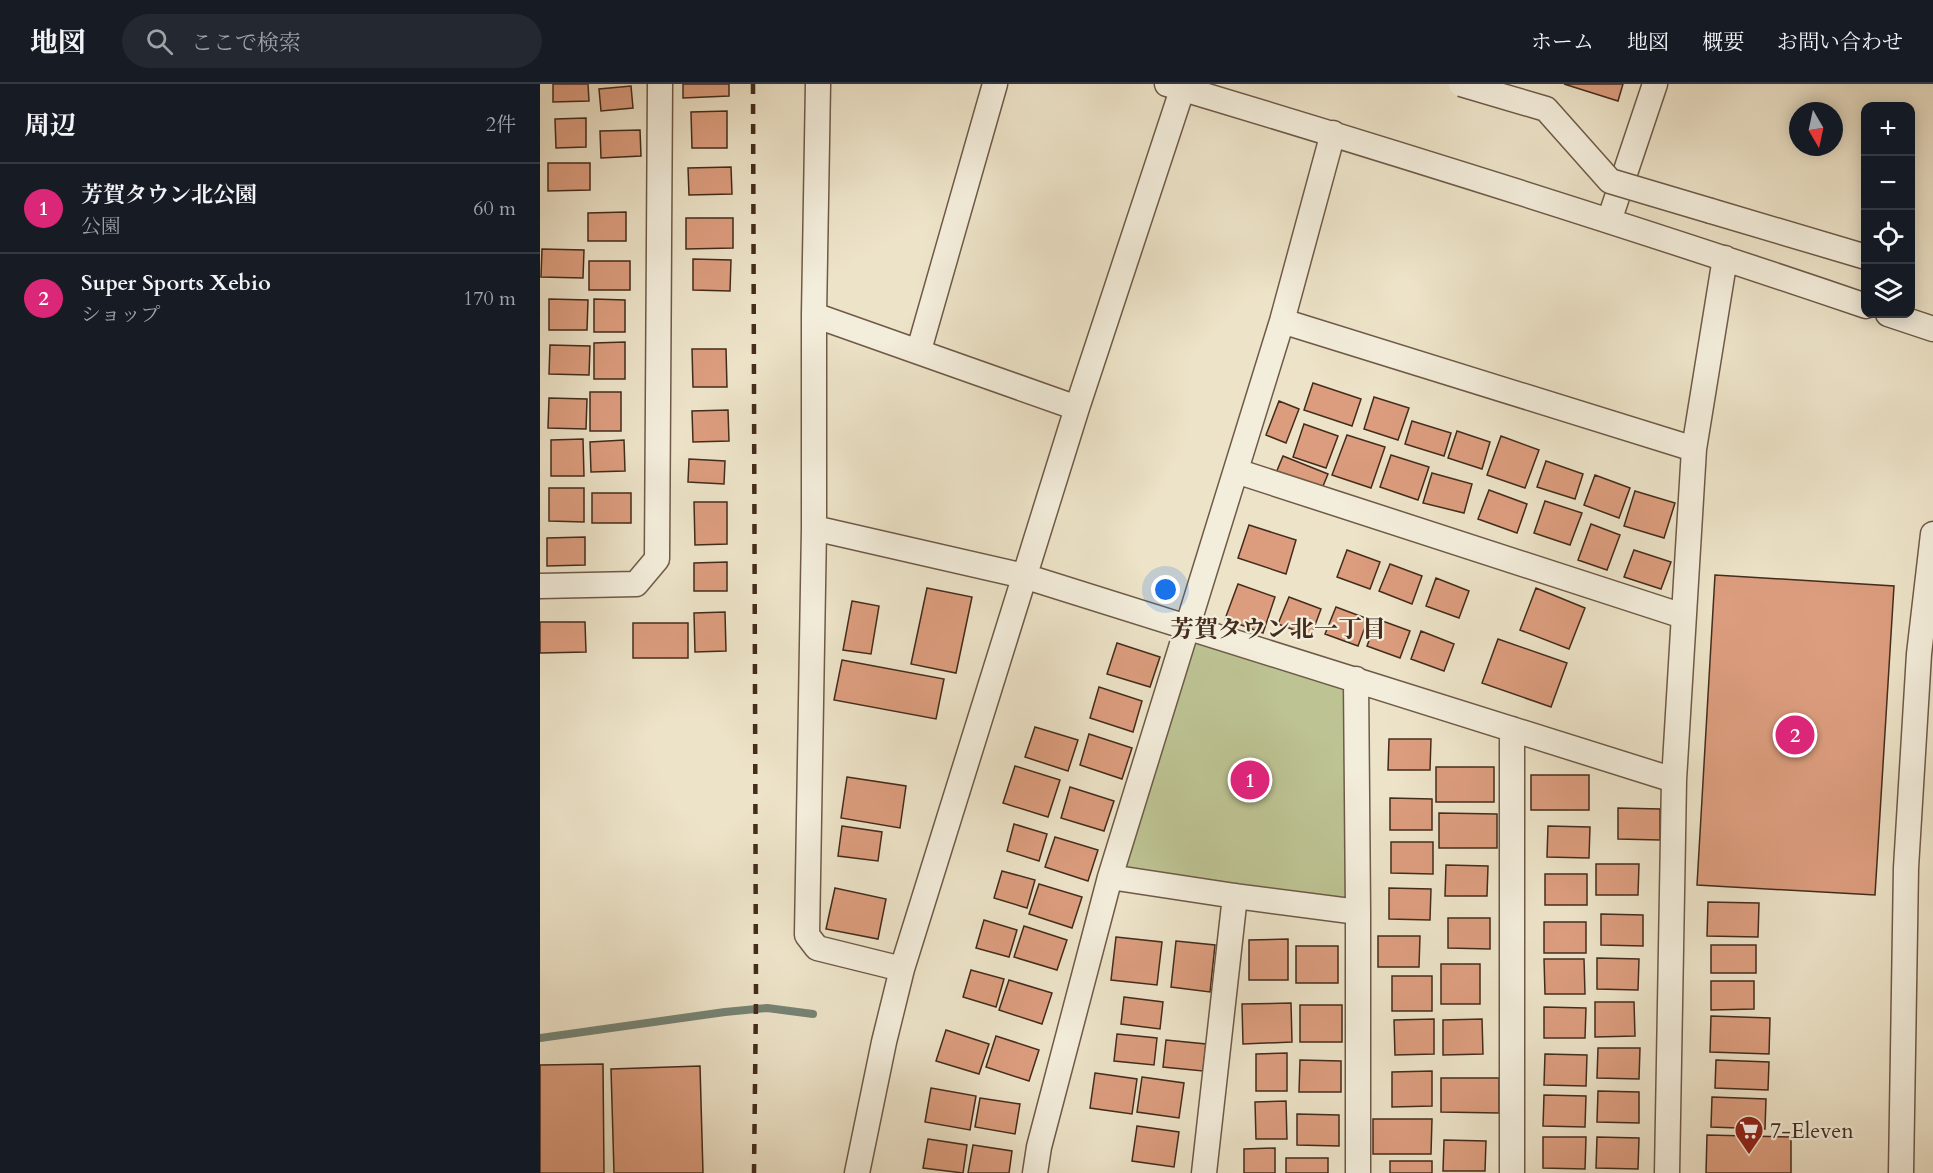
<!DOCTYPE html>
<html lang="ja">
<meta charset="utf-8">
<style>
:root{--surface:#171b24;--page:#242831;--text:#f1f3f6;--muted:#9ea1a6;--line:#363941;--accent:#db2777}
body{margin:0;font-family:Cardo,"Noto Serif JP",serif;background:var(--page);color:var(--text)}
.controls{position:absolute;right:18px;top:18px;display:grid;overflow:hidden;border-radius:12px;box-shadow:0 3px 15px #0003}
.controls button{width:54px;height:54px;display:grid;place-items:center;padding:0;border:0;border-bottom:2px solid var(--line);background:var(--surface);color:var(--text);font:30px sans-serif}
.compass{position:absolute;left:1249px;top:18px;width:54px;height:54px;border-radius:50%;background:var(--surface);box-shadow:0 3px 15px #0003;rotate:171deg}
.you{position:absolute;left:626px;top:506px;width:21px;height:21px;margin:-15px;border:4px solid #fff;border-radius:50%;background:#1a73e8;box-shadow:0 0 0 9px #1a73e833}
.badge{display:grid;place-items:center;width:39px;height:39px;border-radius:50%;background:var(--accent);color:#fff;font-size:20px;font-weight:700}
.pin{position:absolute;translate:-50% -50%;border:3px solid #fff;box-shadow:0 2px 6px #0006}
.list{margin:0;padding:0;list-style:none}
h2{display:flex;justify-content:space-between;align-items:center;height:78px;margin:0;padding:0 24px;font-size:26px}
h2 small{font-size:20px;font-weight:400;color:var(--muted)}
.list li{display:grid;grid-template-columns:39px 1fr auto;gap:18px;align-items:center;box-sizing:border-box;height:90px;padding:0 24px;border-top:2px solid var(--line)}
.list b{display:block;font-size:22px;white-space:nowrap}
.list p{margin:0;font-size:20px;white-space:nowrap;color:var(--muted)}
.list em{font-size:20px;font-style:normal;color:var(--muted)}
.icon{flex:none;width:33px;height:33px;fill:none;stroke:currentColor;stroke-width:2;stroke-linecap:round;stroke-linejoin:round}
.map{position:relative;flex:none;width:1393px;height:1089px;overflow:hidden}
header{display:flex;align-items:center;gap:36px;box-sizing:border-box;height:84px;padding:0 30px;background:var(--surface);border-bottom:2px solid var(--line)}
header strong{font-size:28px}
nav{display:flex;gap:33px;margin-inline-start:auto;font-size:21px}
.search{width:420px;height:54px;background:var(--page);display:flex;align-items:center;gap:15px;box-sizing:border-box;padding:0 21px;border-radius:33px;color:var(--muted);font-size:22px}
main{display:flex}
aside{flex:1;background:var(--surface)}
.map>svg:first-child{display:block}
.green{fill:#bdc393;stroke:#807858;stroke-width:1.5}
.lines{fill:none;stroke-linecap:round;stroke-linejoin:round}
.stream{stroke:#778475;stroke-width:8}
.building{fill:#dc9d7e;stroke:#432c1c;stroke-width:1.5}
.minor-casing{stroke:#6e5a47;stroke-width:27}
.minor{stroke:#f3eddb;stroke-width:24}
.rail{stroke:#432c1c;stroke-width:4.5;stroke-dasharray:10 10;stroke-linecap:butt}
.minor-bridge-casing{stroke:#6e5a47;stroke-width:27;stroke-linecap:butt}
.minor-bridge{stroke:#f3eddb;stroke-width:24}
.labels{text-anchor:middle;stroke-width:4.5;stroke-linejoin:round;paint-order:stroke}
.poi-label{font-size:22px;fill:#432c1c;stroke:#f3eddb;text-anchor:start}
.neighbourhood-label{font-size:24px;font-weight:bold;fill:#432c1c;stroke:#f3eddb}
</style>
<header>
<strong>地図</strong>
<div class="search"><svg class="icon" aria-label="search" viewBox="0 0 24 24"><circle cx="10" cy="10" r="6"/><path d="M15 15l6 6"/></svg>ここで検索</div>
<nav><a>ホーム</a><a>地図</a><a>概要</a><a>お問い合わせ</a></nav>
</header>
<main>
<aside>
<h2>周辺<small>2件</small></h2>
<ul class="list">
<li><span class="badge">1</span><div><b>芳賀タウン北公園</b><p>公園</p></div><em>60 m</em></li>
<li><span class="badge">2</span><div><b>Super Sports Xebio</b><p>ショップ</p></div><em>170 m</em></li>
</ul>
</aside>
<div class="map">
<svg width="1393" height="1089" viewBox="0 0 1393 1089">
<rect width="100%" height="100%" fill="#ede3c8"/>
<filter id="stains"><feTurbulence type="fractalNoise" baseFrequency=".00333" numOctaves="4"/><feColorMatrix values="0 0 0 0 .2 0 0 0 0 .09 0 0 0 0 .02 0 0 0 .5 -.17"/></filter>
<radialGradient id="worn" r=".72"><stop offset=".6" stop-color="#630" stop-opacity="0"/><stop offset="1" stop-color="#630" stop-opacity=".3"/></radialGradient>
<!-- green -->
<path class="green" d="M654,551L810,605L812,821L581,787Z"/>
<g class="lines">
<!-- stream -->
<path class="stream" d="M0,954L185,928L227,924L273,930"/>
</g>
<!-- building -->
<path class="building" d="M13,0H48L49,17L13,18Z
M143,0H189V12L143,14Z
M1024,0H1083L1078,17Z
M91,2L93,24L61,27L59,5Z
M187,27V64H152L151,28Z
M46,34V63L16,64L15,35Z
M100,46L101,72L61,74L60,47Z
M8,79H50V106L8,107Z
M191,83L192,110L149,111L148,84Z
M86,128V157H48V129Z
M146,134H193V164L146,165Z
M2,165L44,166L43,194L1,193Z
M153,175L191,176L190,207L153,206Z
M49,177H90V206H49Z
M9,215L48,216L47,246H9Z
M54,215L85,216V248H54Z
M85,258V295H54V259Z
M10,261L50,262L49,291L9,290Z
M152,265H186L187,303H153Z
M773,299L821,315L812,342L764,326Z
M50,308H81V347H50Z
M834,313L869,324L858,356L824,345Z
M9,314L47,315L46,345L8,344Z
M739,317L759,325L746,359L726,351Z
M188,326L189,357L153,358L152,327Z
M872,337L911,349L904,372L865,360Z
M764,340L798,352L786,384L753,373Z
M917,347L950,358L942,385L908,374Z
M807,351L845,363L831,404L792,391Z
M961,352L999,366L985,404L947,391Z
M43,355L44,392H11V356Z
M84,356L85,387L51,388L50,358Z
M851,371L889,383L878,416L840,403Z
M743,372L788,390L781,407L736,389Z
M149,375L185,377L184,400L148,398Z
M1006,377L1043,390L1035,415L997,403Z
M892,389L932,400L924,429L883,419Z
M1055,391L1090,404L1079,434L1044,421Z
M9,404H44V438L9,437Z
M949,406L987,420L977,449L938,435Z
M1095,407L1135,419L1124,454L1084,442Z
M52,409H91V439H52Z
M1005,417L1042,429L1030,461L994,449Z
M154,418H187V460L155,461Z
M1051,440L1080,451L1067,486L1038,476Z
M709,441L756,456L746,490L698,474Z
M45,453V481L7,482V454Z
M807,466L840,478L830,505L797,493Z
M1094,466L1131,478L1121,505L1084,493Z
M187,478V507H154V479Z
M850,480L882,492L872,520L839,507Z
M1175,491L1354,502L1335,811L1157,801Z
M896,494L929,507L919,534L886,522Z
M698,500L735,513L723,549L685,535Z
M387,504L432,513L416,589L371,580Z
M996,504L1045,524L1029,565L980,546Z
M749,513L781,525L771,552L738,540Z
M312,517L339,522L331,570L303,566Z
M796,523L828,535L818,562L785,550Z
M185,528L186,567L155,568L154,529Z
M837,535L870,547L860,574L827,562Z
M0,538H45L46,568L0,569Z
M93,539H148V574H93Z
M881,547L914,560L904,587L871,575Z
M958,555L1027,579L1011,623L942,599Z
M577,559L620,573L610,603L567,590Z
M302,576L404,595L396,635L294,616Z
M559,603L602,617L593,648L550,634Z
M495,643L538,656L528,687L485,673Z
M549,650L592,664L582,695L540,681Z
M849,655H891L890,686H848Z
M475,682L520,696L508,733L463,719Z
M896,683H954V718H896Z
M991,691H1049V726H991Z
M307,693L366,702L360,744L301,734Z
M530,703L574,717L564,747L521,734Z
M850,714L892,715V746H850Z
M1078,724L1120,725V756L1078,755Z
M899,729L957,730V764H899Z
M474,740L507,750L499,777L467,767Z
M302,742L342,748L338,777L298,772Z
M1008,742L1050,743L1049,774L1007,773Z
M515,753L558,766L548,797L505,783Z
M851,758H893V790L851,789Z
M1056,780H1099L1098,811H1056Z
M906,781L948,782L947,812H905Z
M462,787L495,796L487,824L454,814Z
M1005,790H1047V821H1005Z
M499,800L542,813L532,844L489,830Z
M295,804L346,815L338,855L286,845Z
M849,804L891,805L890,836L849,835Z
M1168,818L1219,819L1218,853L1167,852Z
M1061,830L1103,831V862L1061,861Z
M908,834H950V865L908,864Z
M444,836L477,846L469,873L436,864Z
M1004,838H1046V869H1004Z
M484,842L527,856L517,886L474,873Z
M838,852H880L879,883H838Z
M576,853L622,858L617,901L571,896Z
M748,855V896H709V856Z
M636,857L675,861L670,908L631,903Z
M1171,861H1216V889H1171Z
M756,862H798V899H756Z
M1057,874L1099,875L1098,906L1057,905Z
M1004,875H1044L1045,910H1005Z
M901,880H940V920H901Z
M431,886L464,895L456,923L423,913Z
M852,892H892V927H852Z
M469,896L512,909L502,940L459,926Z
M1171,897H1214V925L1171,926Z
M584,913L623,918L620,945L581,940Z
M1055,918H1094L1095,952L1055,953Z
M751,919L752,958L703,960L702,920Z
M760,921H802V958H760Z
M1004,923L1046,924L1045,954H1004Z
M1171,932L1230,934L1229,970L1170,968Z
M894,935V970L855,971L854,936Z
M942,935L943,970L903,971V936Z
M406,946L449,960L439,990L396,977Z
M577,950L617,954L614,981L574,977Z
M456,952L499,966L489,997L446,983Z
M626,956L666,960L663,987L623,983Z
M1058,964H1100L1099,995L1057,994Z
M747,969V1007H716V970Z
M1005,970L1047,971L1046,1002L1004,1001Z
M760,976L801,977V1008H759Z
M1176,976L1229,978L1228,1006L1175,1004Z
M63,980L64,1089H0V981Z
M160,982L163,1089H74L71,985Z
M892,987V1022L852,1023V988Z
M555,989L597,995L592,1030L550,1024Z
M602,993L644,999L639,1034L597,1028Z
M901,994H959V1029L901,1028Z
M391,1004L436,1012L430,1046L385,1038Z
M1058,1007L1099,1008V1039L1057,1038Z
M1004,1011L1046,1012L1045,1043L1003,1042Z
M1172,1013L1226,1015L1225,1045L1171,1043Z
M440,1014L480,1020L475,1050L435,1043Z
M746,1017L747,1055H716L715,1018Z
M757,1030L799,1031V1062L757,1061Z
M833,1035H892L891,1070H833Z
M597,1042L639,1048L634,1083L592,1077Z
M1167,1051L1251,1053V1089H1166Z
M1003,1053H1046L1045,1085L1003,1084Z
M1057,1053L1099,1054L1098,1085L1056,1084Z
M388,1055L427,1061L423,1089L383,1084Z
M904,1056L946,1057L945,1087H903Z
M433,1061L472,1067L469,1089H428Z
M735,1064V1089H704V1065Z
M746,1074H788V1089H746Z
M850,1077H892V1089H850Z"/>
<g class="lines">
<!-- minor casing -->
<g class="minor-casing">
<path id="minor" d="M278,0L274,231V444L267,851L277,864L362,885
M627,0C861,70 1094,143 1326,222
M1171,127L1326,173
M1069,137L1115,0
M1348,230L1393,245
M274,231L537,324
M742,237L1154,365
M379,266L455,0
M696,387L1143,532
M274,444L484,492L1134,696
M0,502L96,500L117,475L120,0
M816,595L818,828V1089
M570,793L695,812L818,828
M317,1089L344,958L362,885L537,324L644,0
M495,1089L499,1063L570,793L742,237L793,49
M664,1089L695,812
M972,1089V645
M1127,1089L1134,696L1154,365L1185,174
M1361,1089L1366,784L1379,570L1393,450"/>
</g>
<!-- minor -->
<use href="#minor" class="minor"/>
<!-- rail -->
<path class="rail" d="M213,0L216,913L214,1089"/>
<!-- minor-bridge casing -->
<g class="minor-bridge-casing">
<path id="minor-bridge" d="M921,0L1006,25L1070,97L1171,127"/>
</g>
<!-- minor-bridge -->
<use href="#minor-bridge" class="minor-bridge"/>
</g>
<!-- icons -->
<defs>
<g id="supermarket-pin" transform="scale(1.5)"><path d="M0 17L-7.5 6A9.5 9.5 0 1 1 7.5 6Z" fill="#8f2418" stroke="#f3eddb"/><path d="M-6-5.5h2.5l.6 2H6L4.5 2H-2.5L-4.4-4H-6ZM-1.5 3.2a1.3 1.3 0 1 0 .1 0ZM3 3.2a1.3 1.3 0 1 0 .1 0Z" fill="#fff"/></g>
</defs>
<g fill-rule="evenodd">
<use href="#supermarket-pin" x="1209" y="1046"/>
</g>
<g class="labels">
<!-- poi labels -->
<g class="poi-label">
<text x="1230" y="1054">7-Eleven</text>
</g>
<!-- neighbourhood labels -->
<g class="neighbourhood-label">
<text x="738" y="553">芳賀タウン北一丁目</text>
</g>
</g>
<rect width="100%" height="100%" filter="url(#stains)"/>
<rect width="100%" height="100%" fill="url(#worn)"/>
</svg>
<div class="controls">
<button>+</button>
<button>−</button>
<button><svg class="icon" aria-label="locate" viewBox="0 0 24 24"><circle cx="12" cy="12" r="6"/><path d="M12 2v4M12 18v4M2 12h4M18 12h4"/></svg></button>
<button><svg class="icon" aria-label="layers" viewBox="0 0 24 24"><path d="M12 4l9 5-9 5-9-5zM3 14l9 5 9-5"/></svg></button>
</div>
<svg class="compass" viewBox="-18 -18 36 36"><path d="M0-13l5 13h-10z" fill="#e53935"/><path d="M0 13l5-13h-10z" fill="#9ea1a6"/></svg>
<div class="you"></div>
<div class="pin badge" style="left:710px;top:696px">1</div>
<div class="pin badge" style="left:1255px;top:651px">2</div>
</div>
</main>
